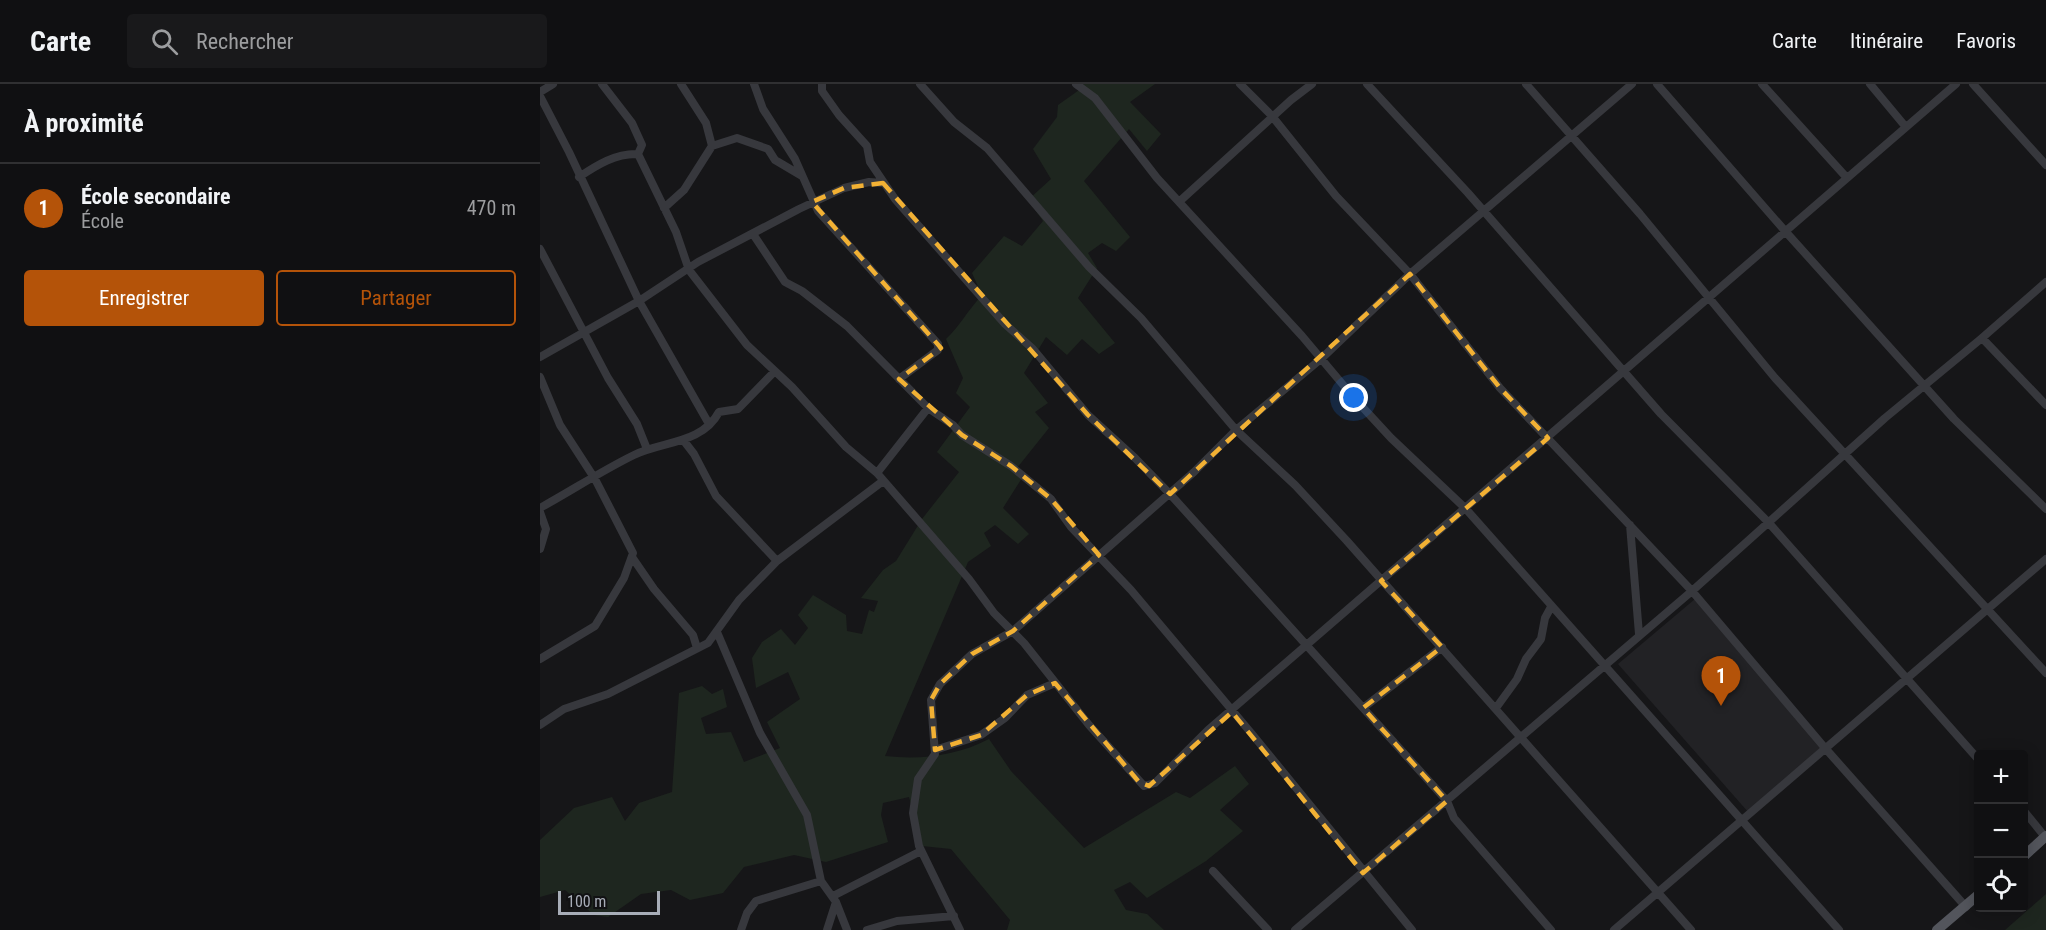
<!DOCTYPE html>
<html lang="fr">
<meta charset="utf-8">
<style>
:root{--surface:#101012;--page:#19191b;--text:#f1f3f6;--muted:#9c9d9f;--line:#303032;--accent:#b45309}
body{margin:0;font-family:"Roboto Condensed",sans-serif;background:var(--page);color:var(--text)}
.controls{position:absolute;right:18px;bottom:18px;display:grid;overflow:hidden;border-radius:6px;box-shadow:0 3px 15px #0003}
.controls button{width:54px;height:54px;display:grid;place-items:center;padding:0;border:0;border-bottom:2px solid var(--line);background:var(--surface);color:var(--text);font:30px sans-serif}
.scale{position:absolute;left:18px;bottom:15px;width:102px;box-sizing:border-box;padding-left:6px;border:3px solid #a8adb8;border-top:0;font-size:16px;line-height:21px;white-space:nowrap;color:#a8adb8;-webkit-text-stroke:4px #111113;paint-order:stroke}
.you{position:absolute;left:814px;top:314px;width:21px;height:21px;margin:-15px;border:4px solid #fff;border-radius:50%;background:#1a73e8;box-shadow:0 0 0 9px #1a73e833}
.badge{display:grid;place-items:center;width:39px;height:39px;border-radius:50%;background:var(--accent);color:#fff;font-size:20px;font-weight:700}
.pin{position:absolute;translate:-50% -50px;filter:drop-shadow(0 2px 3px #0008)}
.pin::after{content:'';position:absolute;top:32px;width:21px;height:18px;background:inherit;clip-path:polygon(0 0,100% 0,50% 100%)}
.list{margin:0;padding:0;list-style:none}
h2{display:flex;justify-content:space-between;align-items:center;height:78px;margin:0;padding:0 24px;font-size:26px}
h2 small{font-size:20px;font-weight:400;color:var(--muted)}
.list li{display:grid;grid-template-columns:39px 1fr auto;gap:18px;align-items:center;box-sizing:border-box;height:90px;padding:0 24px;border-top:2px solid var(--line)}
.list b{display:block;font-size:22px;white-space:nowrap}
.list p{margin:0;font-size:20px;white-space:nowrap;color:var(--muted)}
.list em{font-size:20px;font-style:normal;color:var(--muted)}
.actions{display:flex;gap:12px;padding:18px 24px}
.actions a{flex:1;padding:14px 0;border:2px solid var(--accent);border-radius:6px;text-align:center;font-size:21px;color:var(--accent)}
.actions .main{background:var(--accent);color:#fff}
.icon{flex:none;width:33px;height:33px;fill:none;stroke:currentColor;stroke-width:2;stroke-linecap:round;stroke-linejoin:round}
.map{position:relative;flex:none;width:1506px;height:846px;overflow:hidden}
header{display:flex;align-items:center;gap:36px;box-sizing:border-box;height:84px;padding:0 30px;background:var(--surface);border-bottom:2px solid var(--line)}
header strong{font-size:28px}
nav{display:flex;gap:33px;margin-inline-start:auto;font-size:21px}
.search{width:420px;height:54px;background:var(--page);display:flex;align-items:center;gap:15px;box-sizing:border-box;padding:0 21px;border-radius:6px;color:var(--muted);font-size:22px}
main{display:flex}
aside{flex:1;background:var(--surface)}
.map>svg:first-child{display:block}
.built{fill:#222225}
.green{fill:#1e261f}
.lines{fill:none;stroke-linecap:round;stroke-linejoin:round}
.minor{stroke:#37383d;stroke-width:8}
.major{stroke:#53555c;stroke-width:10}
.marked{fill:none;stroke:#f2b134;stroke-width:4.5;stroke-dasharray:12 8;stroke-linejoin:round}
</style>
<header>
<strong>Carte</strong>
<div class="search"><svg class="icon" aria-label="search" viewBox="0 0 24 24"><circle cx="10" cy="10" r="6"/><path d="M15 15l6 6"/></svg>Rechercher</div>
<nav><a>Carte</a><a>Itinéraire</a><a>Favoris</a></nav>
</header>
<main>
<aside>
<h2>À proximité<small></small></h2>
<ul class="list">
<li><span class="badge">1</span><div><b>École secondaire</b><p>École</p></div><em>470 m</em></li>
</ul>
<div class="actions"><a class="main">Enregistrer</a><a>Partager</a></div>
</aside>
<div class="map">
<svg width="1506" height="846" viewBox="0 0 1506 846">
<rect width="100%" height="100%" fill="#161618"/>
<!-- built -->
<path class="built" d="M1155,515L1284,664L1209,729L1078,580Z"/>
<!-- green -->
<path class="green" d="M540,0H615L590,18L621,50L607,67L589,45L544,97L590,153L576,167L562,159L548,169L557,184L538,214L575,259L559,270L542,255L527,271L506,253L484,289L508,319L495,328L509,344L477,384L482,394L463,424L489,450L478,460L455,441L444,449L451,462L428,478L345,672C381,676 416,672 449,655L471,687L544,764L636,708L650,714L695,682L709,700L680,726L703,747L666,777L607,814L590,798L574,806L586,826L607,830L624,846H467L470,836L411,765L382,762L369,713L343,719L341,731L348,758L286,778L254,771L204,783L183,809L150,816L131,806L101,810L68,833L54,831L25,806L0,813V756L34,724L72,713L85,737L99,719L132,708L139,609L162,602L172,610L183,605L187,623L161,634L166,650L191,648L204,678L240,664L227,638L260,615L248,588L216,604L212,574L222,558L241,545L255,561L268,544L258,531L273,511L306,531L307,547L322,550L329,526L334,528L338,517L321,514L343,486L356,477L382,435L419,388L397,368L430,323L416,309L423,294L406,255C420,242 428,226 442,211L432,189L464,152L482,162L503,137L488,116L511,95L493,65L517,33L518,21L542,4Z
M1506,810V846H1465Z"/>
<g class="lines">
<!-- minor -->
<path class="minor" d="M62,0L92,39L102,61L98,70L136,148L149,186L207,261L252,303L306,363L337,389L429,495L454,529L484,559L549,641L604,702L615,699L668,646L1416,0
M214,0L223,25L255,75L278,127L398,260V266L359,295
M282,0V7L299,31L327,62L330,78L355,115L465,240L493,265L548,331L595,374L630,410L907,717L914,734L1011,846
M380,0L414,38L447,64L549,183L601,234L696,346L755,401L807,457L1151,846
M536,0L555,14L617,94L762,252L815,315L851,354L926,425L1299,846
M700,0L732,32L796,112L870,190L960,304L1152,507L1285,664L1426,823
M827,0L928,109L1121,330L1229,439L1438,675
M986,0L1100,130L1235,294L1506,589
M1117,0L1245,147L1414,335L1506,425
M1222,0L1307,94
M1330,0L1365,42
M1433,0L1506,81
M0,8L13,0
M0,12L29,68L99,217L169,340
M172,62L197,54L228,65L235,76L262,92
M39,93C57,81 76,69 98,70
M640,117L751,16L772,0
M124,124L144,106L172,62L166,39L141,0
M213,150L245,198L262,207L307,242L388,324L413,341L422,351L471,382L511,415L531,443L591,506L712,650L872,846
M0,165L68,294L97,340L107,365
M1442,254L1506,321
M0,273L99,217L158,178L259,125L304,104L329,98L343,99
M0,293L20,341L55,395L93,469L84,494L55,542L0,575
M144,357L154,370L176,412L237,477
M337,389L388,324
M0,424C31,407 63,386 94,371C123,357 162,360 179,328L198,325L235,287
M0,428L6,445L0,465
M1090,441L1099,550
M92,473L114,505L153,551L157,564
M177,548L220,649L267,731L281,797L296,818L307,846
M823,624L902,563
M956,624L977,595L986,575L1001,555L1005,534L1011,523
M0,641L24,625L68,610L168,559L199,516L237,477L343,397
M395,666L441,651L465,634L487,611L515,599
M1484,727L1506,754
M673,787L728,846
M293,812L381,767
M201,846L207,829L216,817L281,797
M287,846L296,818
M327,846L357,837L414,832
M420,846L379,762L373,729L378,695L395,670L391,616L400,600L432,570L473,547L654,388L696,346L782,274L870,190L1092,0
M755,846L1152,507L1345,334L1442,254L1506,198
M1074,846L1506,475"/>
<!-- major -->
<path class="major" d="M1484,772L1506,752
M1397,846L1438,811"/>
</g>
<!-- marked area -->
<path class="marked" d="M343,99L548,331L630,410L870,190L960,304L1008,354L841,497L902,563L823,624L907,717L823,789L692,628L609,702L599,698L515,599L487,611L441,651L395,666L391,616L400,600L432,570L473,547L559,471L511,415L471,382L422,351L359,295L401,264L272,118L304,104Z"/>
</svg>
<div class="controls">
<button>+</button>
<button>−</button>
<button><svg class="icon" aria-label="locate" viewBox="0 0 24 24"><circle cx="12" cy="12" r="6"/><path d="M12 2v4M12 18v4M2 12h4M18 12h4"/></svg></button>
</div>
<div class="scale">100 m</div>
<div class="you"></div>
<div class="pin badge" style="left:1181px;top:622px">1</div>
</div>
</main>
